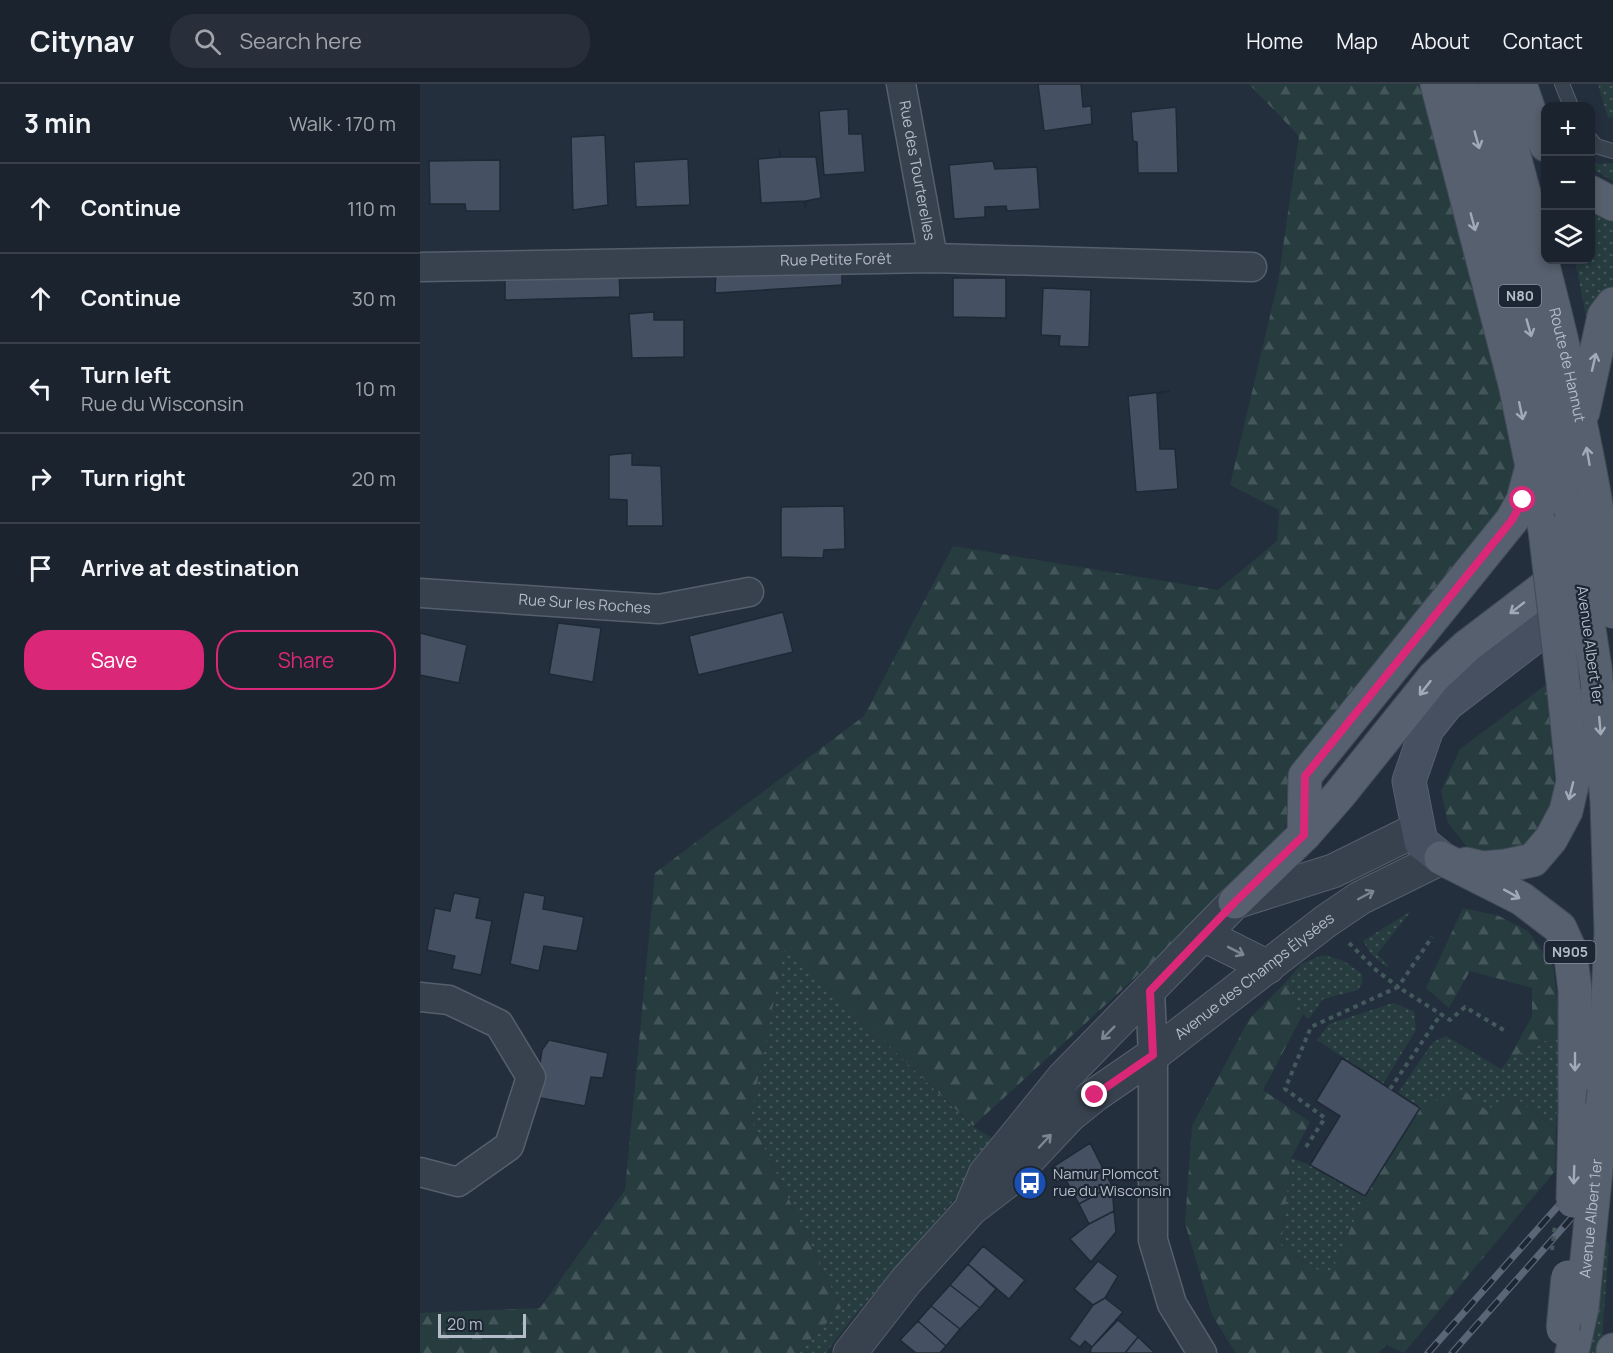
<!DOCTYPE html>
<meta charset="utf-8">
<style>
:root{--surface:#1b232e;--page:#282f3a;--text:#f1f3f6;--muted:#a0a4aa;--line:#39404a;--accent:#db2777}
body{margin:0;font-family:Manrope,sans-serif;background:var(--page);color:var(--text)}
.controls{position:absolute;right:18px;top:18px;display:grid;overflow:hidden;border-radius:12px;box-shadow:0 3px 9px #0003}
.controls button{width:54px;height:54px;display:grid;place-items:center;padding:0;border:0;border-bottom:2px solid var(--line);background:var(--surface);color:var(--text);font:30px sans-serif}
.scale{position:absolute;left:18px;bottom:15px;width:88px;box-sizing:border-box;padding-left:6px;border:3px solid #b4bcc9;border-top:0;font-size:16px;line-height:21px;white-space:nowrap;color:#b4bcc9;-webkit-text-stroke:4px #1d2633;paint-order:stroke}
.stop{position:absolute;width:18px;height:18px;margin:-14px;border:4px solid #db2777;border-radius:50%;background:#fff}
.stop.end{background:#db2777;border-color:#fff;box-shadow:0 2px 6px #0008}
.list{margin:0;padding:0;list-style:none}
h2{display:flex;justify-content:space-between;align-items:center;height:78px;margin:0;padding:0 24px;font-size:26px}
h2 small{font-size:20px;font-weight:400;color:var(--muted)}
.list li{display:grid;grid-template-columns:39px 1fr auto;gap:18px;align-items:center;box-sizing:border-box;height:90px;padding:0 24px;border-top:2px solid var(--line)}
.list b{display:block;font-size:22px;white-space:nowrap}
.list p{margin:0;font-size:20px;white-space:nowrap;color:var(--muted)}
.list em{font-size:20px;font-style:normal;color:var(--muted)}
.actions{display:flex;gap:12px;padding:18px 24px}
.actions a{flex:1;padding:14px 0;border:2px solid var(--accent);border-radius:24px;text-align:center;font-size:21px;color:var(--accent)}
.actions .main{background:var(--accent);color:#fff}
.icon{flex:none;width:33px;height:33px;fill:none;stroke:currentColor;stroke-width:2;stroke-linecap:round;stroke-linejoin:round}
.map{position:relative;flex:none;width:1193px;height:1269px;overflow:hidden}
header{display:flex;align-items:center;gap:36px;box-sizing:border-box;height:84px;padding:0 30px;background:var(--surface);border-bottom:2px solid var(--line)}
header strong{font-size:28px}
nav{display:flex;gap:33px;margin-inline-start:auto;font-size:21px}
.search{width:420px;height:54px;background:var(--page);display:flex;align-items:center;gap:15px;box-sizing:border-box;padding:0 21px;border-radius:24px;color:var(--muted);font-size:22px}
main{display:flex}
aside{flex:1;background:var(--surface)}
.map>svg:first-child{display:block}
.grass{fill:url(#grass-dots)}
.forest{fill:url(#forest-firs)}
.building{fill:#455162;stroke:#1f2835;stroke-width:1.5}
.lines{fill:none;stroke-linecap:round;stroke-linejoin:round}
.service-casing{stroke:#565f6c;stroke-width:16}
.minor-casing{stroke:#565f6c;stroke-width:31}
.tertiary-casing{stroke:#565f6c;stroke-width:35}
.secondary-casing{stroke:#565f6c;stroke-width:35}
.primary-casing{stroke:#414a57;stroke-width:35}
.path{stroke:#44595c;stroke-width:4;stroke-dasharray:4.5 4.5;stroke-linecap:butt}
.service{stroke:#38414e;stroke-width:14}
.minor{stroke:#38414e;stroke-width:28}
.tertiary{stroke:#38414e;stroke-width:33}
.secondary{stroke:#465061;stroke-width:33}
.primary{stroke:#56606e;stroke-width:33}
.rail-casing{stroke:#5a6575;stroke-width:7}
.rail{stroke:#1d2633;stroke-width:4.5;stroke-dasharray:14;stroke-linecap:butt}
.primary-bridge-casing{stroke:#414a57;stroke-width:35;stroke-linecap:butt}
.path-bridge{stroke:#44595c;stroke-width:4;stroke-dasharray:4.5 4.5;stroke-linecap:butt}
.primary-bridge{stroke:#56606e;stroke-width:33}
.oneway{stroke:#a1aab7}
.oneway2{stroke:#7c8592}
.route{stroke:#db2777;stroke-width:8}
.labels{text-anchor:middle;stroke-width:4.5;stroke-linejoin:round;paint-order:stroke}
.shield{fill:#1d2633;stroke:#878f9c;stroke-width:1.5}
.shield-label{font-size:14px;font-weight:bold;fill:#b4bcc9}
.street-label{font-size:15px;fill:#b4bcc9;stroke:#1d2633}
.poi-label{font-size:15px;fill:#b4bcc9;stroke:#1d2633;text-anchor:start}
</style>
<header>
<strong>Citynav</strong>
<div class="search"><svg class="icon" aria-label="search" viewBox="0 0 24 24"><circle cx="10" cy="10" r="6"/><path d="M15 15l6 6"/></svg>Search here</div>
<nav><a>Home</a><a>Map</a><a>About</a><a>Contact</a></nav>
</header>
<main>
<aside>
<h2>3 min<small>Walk · 170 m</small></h2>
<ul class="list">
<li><svg class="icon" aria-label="ahead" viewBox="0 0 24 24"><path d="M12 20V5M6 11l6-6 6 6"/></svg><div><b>Continue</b></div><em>110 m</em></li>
<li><svg class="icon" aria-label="ahead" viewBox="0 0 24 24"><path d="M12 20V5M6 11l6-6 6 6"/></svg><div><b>Continue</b></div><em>30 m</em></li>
<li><svg class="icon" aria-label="left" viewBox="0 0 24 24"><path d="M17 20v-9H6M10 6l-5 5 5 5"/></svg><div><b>Turn left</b><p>Rue du Wisconsin</p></div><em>10 m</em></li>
<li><svg class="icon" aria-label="right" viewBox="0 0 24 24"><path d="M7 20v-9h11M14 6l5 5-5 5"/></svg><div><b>Turn right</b></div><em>20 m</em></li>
<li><svg class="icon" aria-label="arrive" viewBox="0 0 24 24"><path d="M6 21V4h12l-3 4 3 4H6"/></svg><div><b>Arrive at destination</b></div></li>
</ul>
<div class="actions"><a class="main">Save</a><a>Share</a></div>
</aside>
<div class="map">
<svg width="1193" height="1269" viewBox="0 0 1193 1269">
<defs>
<pattern id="grass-dots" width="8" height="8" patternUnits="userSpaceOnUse" patternTransform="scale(1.5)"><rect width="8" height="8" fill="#263c3f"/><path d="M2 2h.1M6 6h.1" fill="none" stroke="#435659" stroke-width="1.8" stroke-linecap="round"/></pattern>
<pattern id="forest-firs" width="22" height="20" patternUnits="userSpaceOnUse" patternTransform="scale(1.5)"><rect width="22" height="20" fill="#263c3f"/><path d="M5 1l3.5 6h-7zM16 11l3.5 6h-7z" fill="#435659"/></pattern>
</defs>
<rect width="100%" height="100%" fill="#242f3e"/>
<!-- grass -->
<path class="grass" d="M1178,0H1193V33L1188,34Z
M1171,75L1178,80L1193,79V97L1171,84Z
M1171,125L1193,135V204L1169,248L1155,176H1170Z
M991,827L957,870L969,882L967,883L951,870L943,857Z
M365,861L552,1042L582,1060L431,1236L406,1269H378L421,1224L330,1034Z
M903,871L924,877L942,890V899L938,906L903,915L889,935L883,930L865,899L881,880Z
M973,919L994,927L996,946L963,1000L897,956L909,940Z
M1141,949L1136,1044L1093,1012L1066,1027L1043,1006L1000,1024L978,1009L1013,958L1026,952L1081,985L1089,975Z
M871,1074L890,1081L945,1112L910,1194L861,1162Z
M1183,1157H1187L1189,1161L1181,1269H1167Z"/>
<!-- forest -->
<path class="forest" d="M829,0H1010L1097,346L1093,391L1081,435L879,689L860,761L553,1042L365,862L330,1034L421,1224L378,1269H0V1229L120,1224L205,1106L235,789L444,632L533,462L798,506L857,457L859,426L810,401L858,198L879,52Z
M1127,600L1136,714L1119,752L1083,773L1047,763L1028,739L1021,707L1040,665Z
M1043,824L1079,832L1108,847L1133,882L1141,949L1089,975L1112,932V904L1050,887L1029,924L1006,904Z
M865,899L883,930L843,1006L890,1038L871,1074L861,1162L909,1193L945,1112L1000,1024L1043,1005L1066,1026L1093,1012L1136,1044L1135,1087L984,1269L966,1261L958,1269H816L792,1231L765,1139L772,1042L830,934Z"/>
<!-- building -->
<path class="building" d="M618,0H661L663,23L671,22L672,40L624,47Z
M756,23L758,89H718L717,58L713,57L711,28Z
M428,25L429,50H442L445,88L404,91L399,27Z
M185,51L188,121L153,126L151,53Z
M359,65L361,73H396L401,114L386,117L385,125V117L341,119L338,75L360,73Z
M268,75L270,121L216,123L214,78Z
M80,76V127H46L45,120H10L9,77Z
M573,77L575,85L617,83L620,125L587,127L586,122L565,123V133L534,135L529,81Z
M422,179V201L295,209L296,185Z
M199,187L200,213L85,216V192Z
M533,194H586V234L533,233Z
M623,204L671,206L669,263L639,262L640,252L621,251Z
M234,228V236H264V273L212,274L209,230Z
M750,307L737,310L740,365H755L758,405L716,408L708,312Z
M212,369V381L241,382L243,442H207V416L189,415V371Z
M424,422L425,465L404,466L403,474L361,473V423Z
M363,528L373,568L278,591L269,552Z
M138,539L181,544L173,598L129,590Z
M0,549L47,561L39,599L0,591Z
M104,808L125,812L123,825L164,833L157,867L124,862L119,887L90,880Z
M34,809L60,814L56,834L72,837L61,891L32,885L35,872L7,866L15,824L30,827Z
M129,956L188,969L183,994L171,993L165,1022L115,1013L122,966Z
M922,974L1000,1024L945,1112L890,1081L920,1032L896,1017Z
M670,1059L692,1102L659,1120L645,1094L637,1098L631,1084Z
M692,1102L694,1127L669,1140L659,1120Z
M694,1127L696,1148L671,1178L650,1155L669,1140Z
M563,1162L605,1196L589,1215L548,1180Z
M678,1177L698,1192L685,1214L673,1221L654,1205Z
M548,1180L576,1205L560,1224L530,1201Z
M530,1201L560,1224L540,1245L511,1222Z
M685,1214L703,1228L672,1263L665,1257L660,1263L649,1255L673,1221Z
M511,1222L540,1245L526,1262L498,1237Z
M698,1236L718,1253L705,1269H672L670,1267L672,1263Z
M498,1237L526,1262L520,1269H496L480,1256Z
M718,1253L735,1269H705Z"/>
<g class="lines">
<!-- service casing -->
<g class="service-casing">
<path id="service" d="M1142,0L1151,22
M1170,55L1176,62L1193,67"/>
</g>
<!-- minor casing -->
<g class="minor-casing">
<g id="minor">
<path id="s1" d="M481,0L513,174"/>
<path id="s2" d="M0,183L513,174L832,183"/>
<path id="s3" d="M0,509L239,525L329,508"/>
<path d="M730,907L733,971V1156L752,1220L782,1269"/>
<path d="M0,913L29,916L79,940L111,993L89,1062L38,1098L0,1088"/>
</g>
</g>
<!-- tertiary casing -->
<g class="tertiary-casing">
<g id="tertiary">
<path d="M784,851L848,883"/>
<path d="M553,1119L565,1090L643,994L815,818L913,787L998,745"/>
<path id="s4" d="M430,1269L486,1197L551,1125L590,1095L650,1031L675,1011L733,971L906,837L940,814L1021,774"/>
</g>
</g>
<!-- secondary casing -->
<g class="secondary-casing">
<path id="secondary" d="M1021,774L1001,758L989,697L1007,645L1027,620L1156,521"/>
</g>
<!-- primary casing -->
<g class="primary-casing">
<g id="primary">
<path d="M1017,0L1095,300L1125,446"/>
<path d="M1041,0L1133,330L1151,427"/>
<path id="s5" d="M1075,0C1111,136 1149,270 1174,409"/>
<path d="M1100,0L1111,32L1126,61"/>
<path d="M1170,108L1193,120"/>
<path d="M1163,328L1184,232L1193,220"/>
<path d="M1175,584L1187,718L1191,848L1184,1007"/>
<path d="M884,751L885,692L1092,436L1103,416L1112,382"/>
<path d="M1021,774L1102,815L1140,844L1150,866L1155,906V1032"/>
<path d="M1046,780L1063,784L1085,782L1113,776L1131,755L1146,727L1153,697L1144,607"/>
<path d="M815,818L884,751L920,710L1014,593L1046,563L1151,483"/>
<path d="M1152,1269L1162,1224"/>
<path d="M1193,1269V1266"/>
</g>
</g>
<!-- path -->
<path class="path" d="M929,859L956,886L978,903L1012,853
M970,1005L1021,930
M886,1063L905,1034L865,1005L891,943L978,903L1030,936L1045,923L1087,948"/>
<!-- service -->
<use href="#service" class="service"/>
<!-- minor -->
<use href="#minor" class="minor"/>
<!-- tertiary -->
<use href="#tertiary" class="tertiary"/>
<!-- secondary -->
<use href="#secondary" class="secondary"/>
<!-- primary -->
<use href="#primary" class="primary"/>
<!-- rail casing -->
<g class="rail-casing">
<path id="rail" d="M1008,1269L1193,1060
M1032,1269L1193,1087"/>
</g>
<!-- rail -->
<use href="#rail" class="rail"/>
<!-- primary-bridge casing -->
<g class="primary-bridge-casing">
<g id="primary-bridge">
<path d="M1174,409L1193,528"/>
<path d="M1151,427L1175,584"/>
<path d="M1125,446L1144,607"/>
<path d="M1153,1117L1155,1032"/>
<path id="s6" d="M1162,1224L1184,1007"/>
<path d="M1143,1245L1148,1193"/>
</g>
</g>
<!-- path-bridge -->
<path class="path-bridge" d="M1132,1166L1135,1141"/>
<!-- primary-bridge -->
<use href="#primary-bridge" class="primary-bridge"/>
</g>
<!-- one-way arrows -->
<defs><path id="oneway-shaft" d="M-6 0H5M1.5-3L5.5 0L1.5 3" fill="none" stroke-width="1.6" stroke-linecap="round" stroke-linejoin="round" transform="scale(1.5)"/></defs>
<g class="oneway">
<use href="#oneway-shaft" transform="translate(1057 56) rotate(74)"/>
<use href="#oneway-shaft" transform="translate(1053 138) rotate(75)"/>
<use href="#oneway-shaft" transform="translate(1109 244) rotate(74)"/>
<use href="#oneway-shaft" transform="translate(1174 278) rotate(-77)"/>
<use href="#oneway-shaft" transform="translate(1101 327) rotate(78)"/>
<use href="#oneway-shaft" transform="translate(1168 372) rotate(-100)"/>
<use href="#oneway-shaft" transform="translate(1097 524) rotate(142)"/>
<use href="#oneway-shaft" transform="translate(1005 604) rotate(128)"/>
<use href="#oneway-shaft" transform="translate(1180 642) rotate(85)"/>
<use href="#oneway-shaft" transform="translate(1151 707) rotate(104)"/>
<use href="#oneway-shaft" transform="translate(1092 810) rotate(29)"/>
<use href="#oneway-shaft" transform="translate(1155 978) rotate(90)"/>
<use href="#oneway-shaft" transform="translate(1154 1091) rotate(92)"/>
</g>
<g class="oneway2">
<use href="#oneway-shaft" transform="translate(946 811) rotate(-28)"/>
<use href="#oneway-shaft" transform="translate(816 867) rotate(27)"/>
<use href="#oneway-shaft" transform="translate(688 949) rotate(135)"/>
<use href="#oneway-shaft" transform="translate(625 1057) rotate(-47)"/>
</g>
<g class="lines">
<!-- route -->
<path class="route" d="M675,1011L733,971L730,907L815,818L884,751L885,692L1092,436L1103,416"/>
</g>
<!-- icons -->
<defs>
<g id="bus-disc" transform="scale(1.725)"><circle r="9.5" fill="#1a4fb4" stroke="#1d2633"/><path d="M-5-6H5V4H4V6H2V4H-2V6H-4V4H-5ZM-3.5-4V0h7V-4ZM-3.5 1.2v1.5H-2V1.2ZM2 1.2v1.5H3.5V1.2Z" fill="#fff"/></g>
</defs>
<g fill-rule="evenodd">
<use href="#bus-disc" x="610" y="1099"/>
</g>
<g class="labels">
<!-- shield labels -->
<g class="shield">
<rect x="1079" y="201" width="42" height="22" rx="4.5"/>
<rect x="1124.5" y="857" width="51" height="22" rx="4.5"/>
</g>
<g class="shield-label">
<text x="1100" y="217">N80</text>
<text x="1150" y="873">N905</text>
</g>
<!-- street labels -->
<g class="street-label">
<text dy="5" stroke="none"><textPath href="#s1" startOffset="88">Rue des Tourterelles</textPath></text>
<text dy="5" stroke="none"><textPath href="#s2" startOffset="416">Rue Petite Forêt</textPath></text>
<text dy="5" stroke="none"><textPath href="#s5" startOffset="290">Route de Hannut</textPath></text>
<text dy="5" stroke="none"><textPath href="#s3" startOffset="165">Rue Sur les Roches</textPath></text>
<text transform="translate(1170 561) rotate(82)" y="5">Avenue Albert 1er</text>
<text dy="5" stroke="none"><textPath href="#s4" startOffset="556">Avenue des Champs Élysées</textPath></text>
<text dy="5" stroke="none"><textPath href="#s6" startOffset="90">Avenue Albert 1er</textPath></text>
</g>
<!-- poi labels -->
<g class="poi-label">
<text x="633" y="1095">Namur Plomcot<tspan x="633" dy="17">rue du Wisconsin</tspan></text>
</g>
</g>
</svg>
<div class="controls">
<button>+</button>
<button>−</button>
<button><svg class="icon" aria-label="layers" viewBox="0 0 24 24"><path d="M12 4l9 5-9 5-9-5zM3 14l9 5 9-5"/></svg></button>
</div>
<div class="scale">20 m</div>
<div class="stop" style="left:1103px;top:416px"></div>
<div class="stop end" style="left:675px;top:1011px"></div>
</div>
</main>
